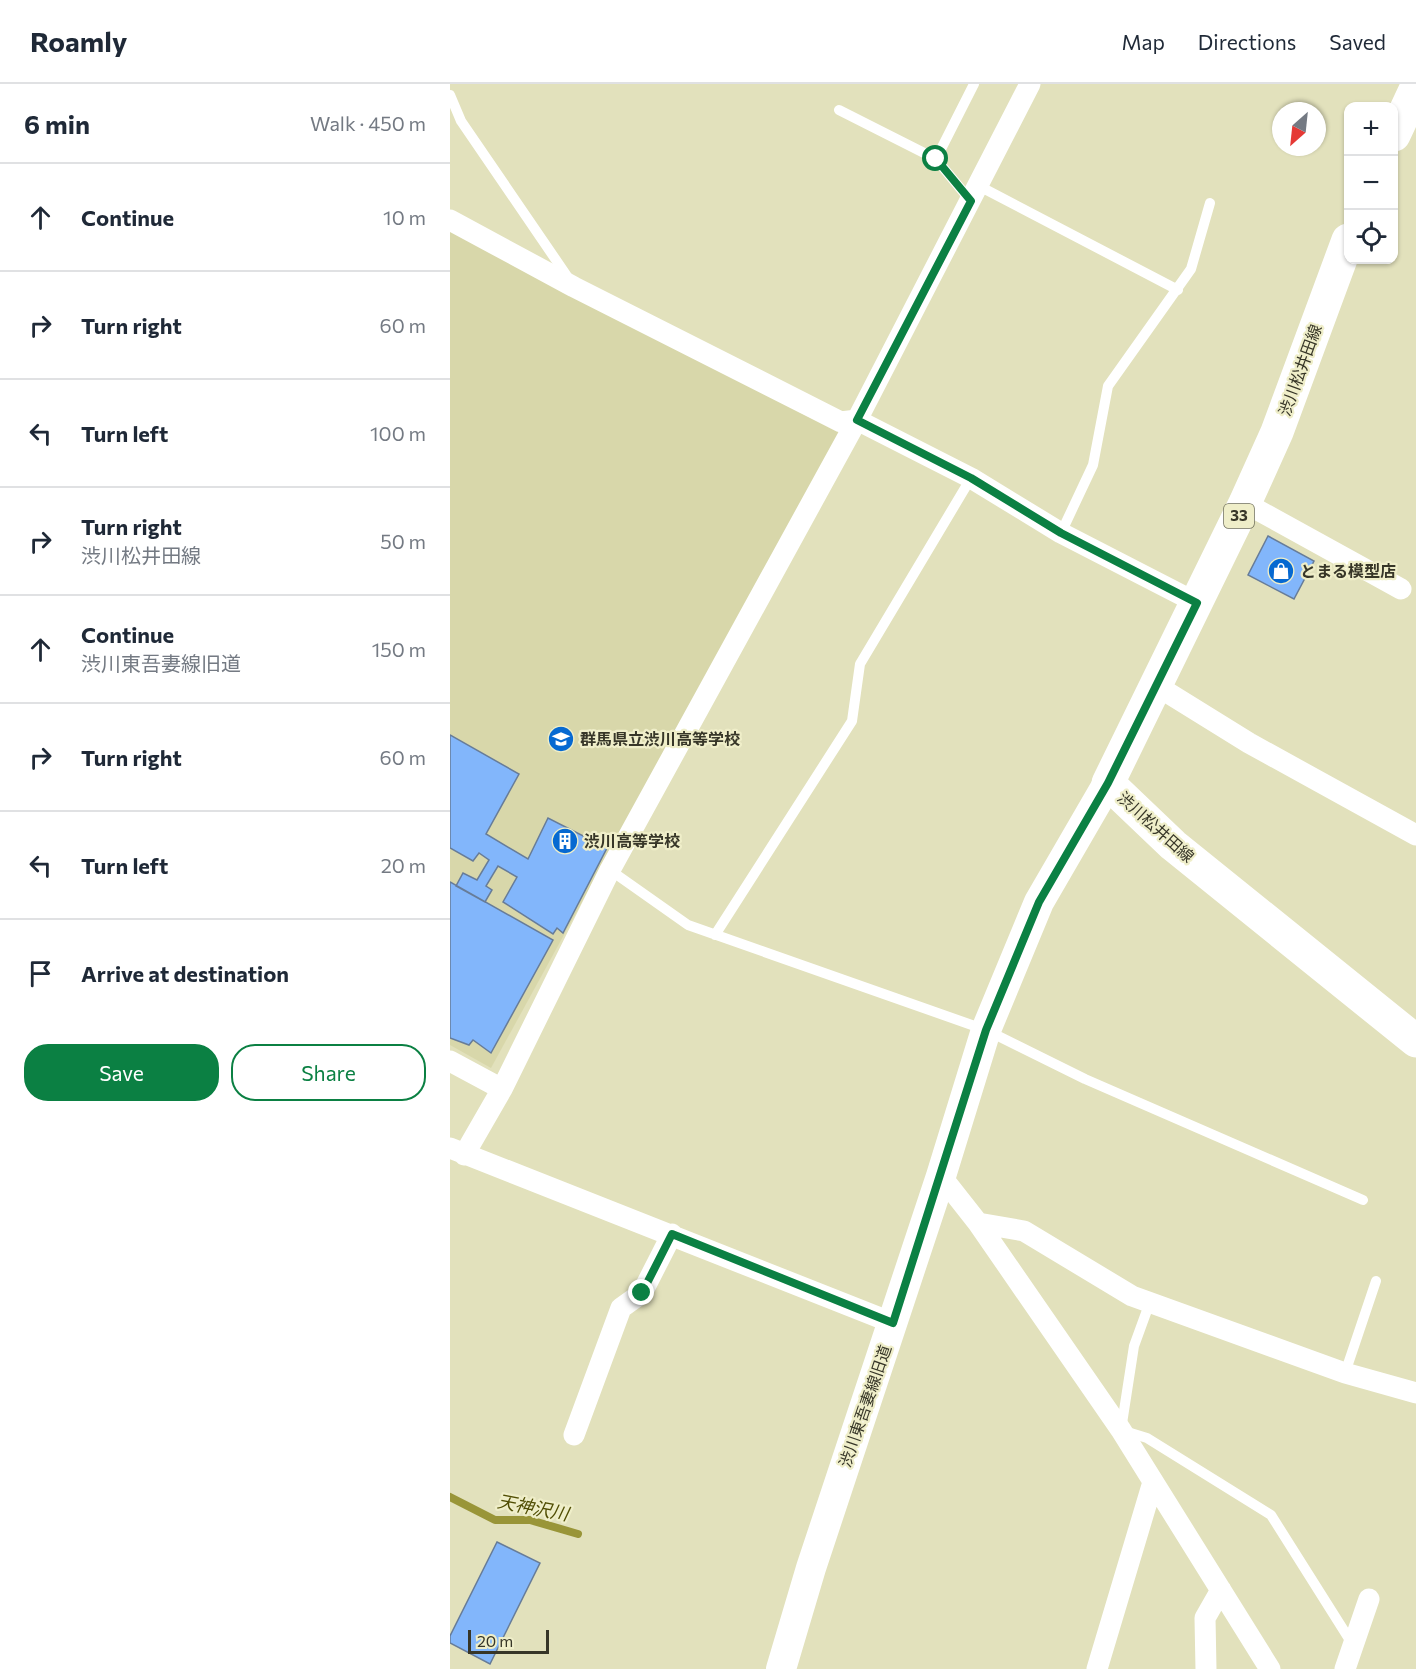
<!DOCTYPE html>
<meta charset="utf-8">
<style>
:root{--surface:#fff;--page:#f6f6f7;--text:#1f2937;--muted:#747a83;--line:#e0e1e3;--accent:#0b8043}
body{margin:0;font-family:Commissioner,"Noto Sans JP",sans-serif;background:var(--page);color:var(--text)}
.controls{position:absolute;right:18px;top:18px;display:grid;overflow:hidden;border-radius:12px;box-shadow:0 2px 4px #0004}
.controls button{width:54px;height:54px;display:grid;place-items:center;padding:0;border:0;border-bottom:2px solid var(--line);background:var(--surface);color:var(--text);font:30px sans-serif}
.compass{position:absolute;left:822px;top:18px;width:54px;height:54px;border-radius:50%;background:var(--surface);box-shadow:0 2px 4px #0004;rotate:207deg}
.scale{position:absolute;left:18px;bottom:15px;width:81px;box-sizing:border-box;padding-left:6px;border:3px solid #373628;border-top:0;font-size:16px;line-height:21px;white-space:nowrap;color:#373628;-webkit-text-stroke:4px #efeec9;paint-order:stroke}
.stop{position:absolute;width:18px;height:18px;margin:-14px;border:4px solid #0b8043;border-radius:50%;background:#fff}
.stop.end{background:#0b8043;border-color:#fff;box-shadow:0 2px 6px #0008}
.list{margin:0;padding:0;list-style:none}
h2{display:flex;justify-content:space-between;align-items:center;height:78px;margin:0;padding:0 24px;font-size:26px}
h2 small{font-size:20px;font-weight:400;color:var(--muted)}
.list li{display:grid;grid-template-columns:39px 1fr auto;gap:18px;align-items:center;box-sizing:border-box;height:108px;padding:0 24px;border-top:2px solid var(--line)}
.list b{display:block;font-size:22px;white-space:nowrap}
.list p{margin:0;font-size:20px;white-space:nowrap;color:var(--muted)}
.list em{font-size:20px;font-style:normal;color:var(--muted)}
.actions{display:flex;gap:12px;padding:18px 24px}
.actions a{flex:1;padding:14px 0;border:2px solid var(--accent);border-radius:24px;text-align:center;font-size:21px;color:var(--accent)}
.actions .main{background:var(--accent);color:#fff}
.icon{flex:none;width:33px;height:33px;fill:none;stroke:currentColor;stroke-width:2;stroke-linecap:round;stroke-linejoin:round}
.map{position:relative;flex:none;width:966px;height:1585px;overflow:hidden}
header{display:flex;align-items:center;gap:36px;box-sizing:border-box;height:84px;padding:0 30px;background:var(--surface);border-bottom:2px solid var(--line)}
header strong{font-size:28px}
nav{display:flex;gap:33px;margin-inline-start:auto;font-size:21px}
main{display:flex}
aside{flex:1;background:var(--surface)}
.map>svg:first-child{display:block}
.built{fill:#d8d7aa}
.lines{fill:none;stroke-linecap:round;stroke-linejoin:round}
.stream{stroke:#999538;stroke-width:8}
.building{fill:#82b6fb;stroke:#677c98;stroke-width:1.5}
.lane{stroke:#fff;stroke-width:10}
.street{stroke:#fff;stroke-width:21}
.secondary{stroke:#fff;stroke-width:30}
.primary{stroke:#fff;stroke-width:33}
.route{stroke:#0b8043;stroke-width:8}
.labels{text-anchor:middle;stroke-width:4.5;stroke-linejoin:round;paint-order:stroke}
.shield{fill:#efeec9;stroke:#6e6d58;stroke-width:1.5}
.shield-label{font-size:15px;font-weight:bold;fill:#373628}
.street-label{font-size:16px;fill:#373628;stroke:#efeec9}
.poi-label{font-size:16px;font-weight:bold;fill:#373628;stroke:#efeec9;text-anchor:start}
.water-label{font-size:18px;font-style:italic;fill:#514e04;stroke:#efeec9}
</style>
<header>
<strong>Roamly</strong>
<nav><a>Map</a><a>Directions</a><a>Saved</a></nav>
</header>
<main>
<aside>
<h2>6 min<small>Walk · 450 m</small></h2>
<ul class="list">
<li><svg class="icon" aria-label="ahead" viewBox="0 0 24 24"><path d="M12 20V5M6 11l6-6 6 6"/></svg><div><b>Continue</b></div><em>10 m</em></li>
<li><svg class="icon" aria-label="right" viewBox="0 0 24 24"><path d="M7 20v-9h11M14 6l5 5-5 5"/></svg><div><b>Turn right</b></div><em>60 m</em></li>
<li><svg class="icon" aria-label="left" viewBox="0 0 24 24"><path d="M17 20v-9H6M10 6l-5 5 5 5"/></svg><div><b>Turn left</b></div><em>100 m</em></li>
<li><svg class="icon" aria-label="right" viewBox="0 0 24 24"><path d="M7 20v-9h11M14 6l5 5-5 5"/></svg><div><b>Turn right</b><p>渋川松井田線</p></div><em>50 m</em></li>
<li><svg class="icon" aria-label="ahead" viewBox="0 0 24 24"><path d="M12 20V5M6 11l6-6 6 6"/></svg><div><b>Continue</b><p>渋川東吾妻線旧道</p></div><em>150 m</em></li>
<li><svg class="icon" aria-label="right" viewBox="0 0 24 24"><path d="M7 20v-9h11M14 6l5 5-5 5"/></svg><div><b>Turn right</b></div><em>60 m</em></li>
<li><svg class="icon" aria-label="left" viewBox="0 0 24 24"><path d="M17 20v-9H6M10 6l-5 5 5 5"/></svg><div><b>Turn left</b></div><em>20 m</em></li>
<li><svg class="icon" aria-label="arrive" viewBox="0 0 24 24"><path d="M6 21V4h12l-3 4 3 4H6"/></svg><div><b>Arrive at destination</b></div></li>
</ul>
<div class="actions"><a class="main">Save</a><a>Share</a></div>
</aside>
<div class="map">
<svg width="966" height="1585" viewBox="0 0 966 1585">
<rect width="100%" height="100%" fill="#e2e1bc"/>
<!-- built -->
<path class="built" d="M0,145L389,349L41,984L0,961Z"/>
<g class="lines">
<!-- stream -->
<path class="stream" d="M0,1413L45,1436H80L128,1450"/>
</g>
<!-- building -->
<path class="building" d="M818,452L864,477L844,515L798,491Z
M0,651L69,690L36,750L78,775L98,734L157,764L113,849L107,844L103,850L53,818L67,793L48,782L36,802L42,806L35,818L6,802L13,789L27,796L39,776L29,769L23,777L0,764Z
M0,798L103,856L41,969L23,956L19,961L0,954Z
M47,1458L90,1479L40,1580L0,1559V1552Z"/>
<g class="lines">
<!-- lane -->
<path class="lane" d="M0,11L11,37L119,195
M389,26L486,75L520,116
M486,75L524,0
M529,102L728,206
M611,449L643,381L658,302L741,185L760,119
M160,786L238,841L536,946L635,995L913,1116
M265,851L402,637L410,580L521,394
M700,1218L684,1262L671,1346L697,1354L821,1431L903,1561
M895,1289L926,1197"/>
<!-- street -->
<path class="street" d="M0,136L124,203L391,338L407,336L521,394L611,449L747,519
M795,419L951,505
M707,602L799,659L966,751
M0,977L52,1005
M0,1064L443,1239
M14,1071L52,1005L160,786L407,336L580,0
M491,1092L528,1139L671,1346L820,1585
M528,1139L574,1147L682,1212L895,1289L966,1309
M124,1351L171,1224L192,1209L222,1150
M647,1585L703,1398
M756,1585L755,1534L771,1506
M895,1585L919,1515"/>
<!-- secondary -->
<path class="secondary" d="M331,1585L361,1484L491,1092L536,946L589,818L658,699"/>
<!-- primary -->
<path class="primary" d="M944,51L966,4
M898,156L827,348L795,419L658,699L723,761L966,957"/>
</g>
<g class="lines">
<!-- route -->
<path class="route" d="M192,1209L222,1150L443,1239L536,946L589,818L658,699L747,519L611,449L521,394L407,336L521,117L486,75"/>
</g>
<!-- icons -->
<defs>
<g id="shop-disc" transform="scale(1.35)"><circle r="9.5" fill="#0669d1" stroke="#efeec9"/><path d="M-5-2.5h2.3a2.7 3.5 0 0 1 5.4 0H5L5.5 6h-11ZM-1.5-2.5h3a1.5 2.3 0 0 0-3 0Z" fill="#fff"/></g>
<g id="school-disc" transform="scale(1.35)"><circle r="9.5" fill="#0669d1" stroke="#efeec9"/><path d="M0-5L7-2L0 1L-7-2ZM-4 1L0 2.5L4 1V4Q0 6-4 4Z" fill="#fff"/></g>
<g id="building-disc" transform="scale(1.35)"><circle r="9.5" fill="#0669d1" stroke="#efeec9"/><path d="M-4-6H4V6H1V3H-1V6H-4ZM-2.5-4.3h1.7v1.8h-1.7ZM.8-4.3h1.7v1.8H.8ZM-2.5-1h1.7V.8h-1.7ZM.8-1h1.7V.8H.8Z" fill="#fff"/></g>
</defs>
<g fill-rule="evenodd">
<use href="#shop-disc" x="831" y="487"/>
<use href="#school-disc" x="111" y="655"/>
<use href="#building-disc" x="115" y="757"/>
</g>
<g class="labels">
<!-- shield labels -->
<rect class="shield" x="774" y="420" width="30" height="24" rx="4.5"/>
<g class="shield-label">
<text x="789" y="437">33</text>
</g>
<!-- street labels -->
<g class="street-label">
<text transform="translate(850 286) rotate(-70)" y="6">渋川松井田線</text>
<text transform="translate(706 743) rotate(42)" y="6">渋川松井田線</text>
<text transform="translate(415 1322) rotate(-71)" y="6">渋川東吾妻線旧道</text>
</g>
<!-- poi labels -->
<g class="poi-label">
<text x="850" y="493">とまる模型店</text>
<text x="130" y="661">群馬県立渋川高等学校</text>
<text x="134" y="763">渋川高等学校</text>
</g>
<!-- water labels -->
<g class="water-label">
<text transform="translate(83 1424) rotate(11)" y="6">天神沢川</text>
</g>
</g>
</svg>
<div class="controls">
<button>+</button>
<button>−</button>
<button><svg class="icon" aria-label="locate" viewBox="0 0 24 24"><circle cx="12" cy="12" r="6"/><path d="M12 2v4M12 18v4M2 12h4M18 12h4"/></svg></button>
</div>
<svg class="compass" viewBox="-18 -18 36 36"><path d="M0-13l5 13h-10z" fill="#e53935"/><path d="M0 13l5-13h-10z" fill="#747a83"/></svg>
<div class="scale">20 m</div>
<div class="stop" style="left:486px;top:75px"></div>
<div class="stop end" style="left:192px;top:1209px"></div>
</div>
</main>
